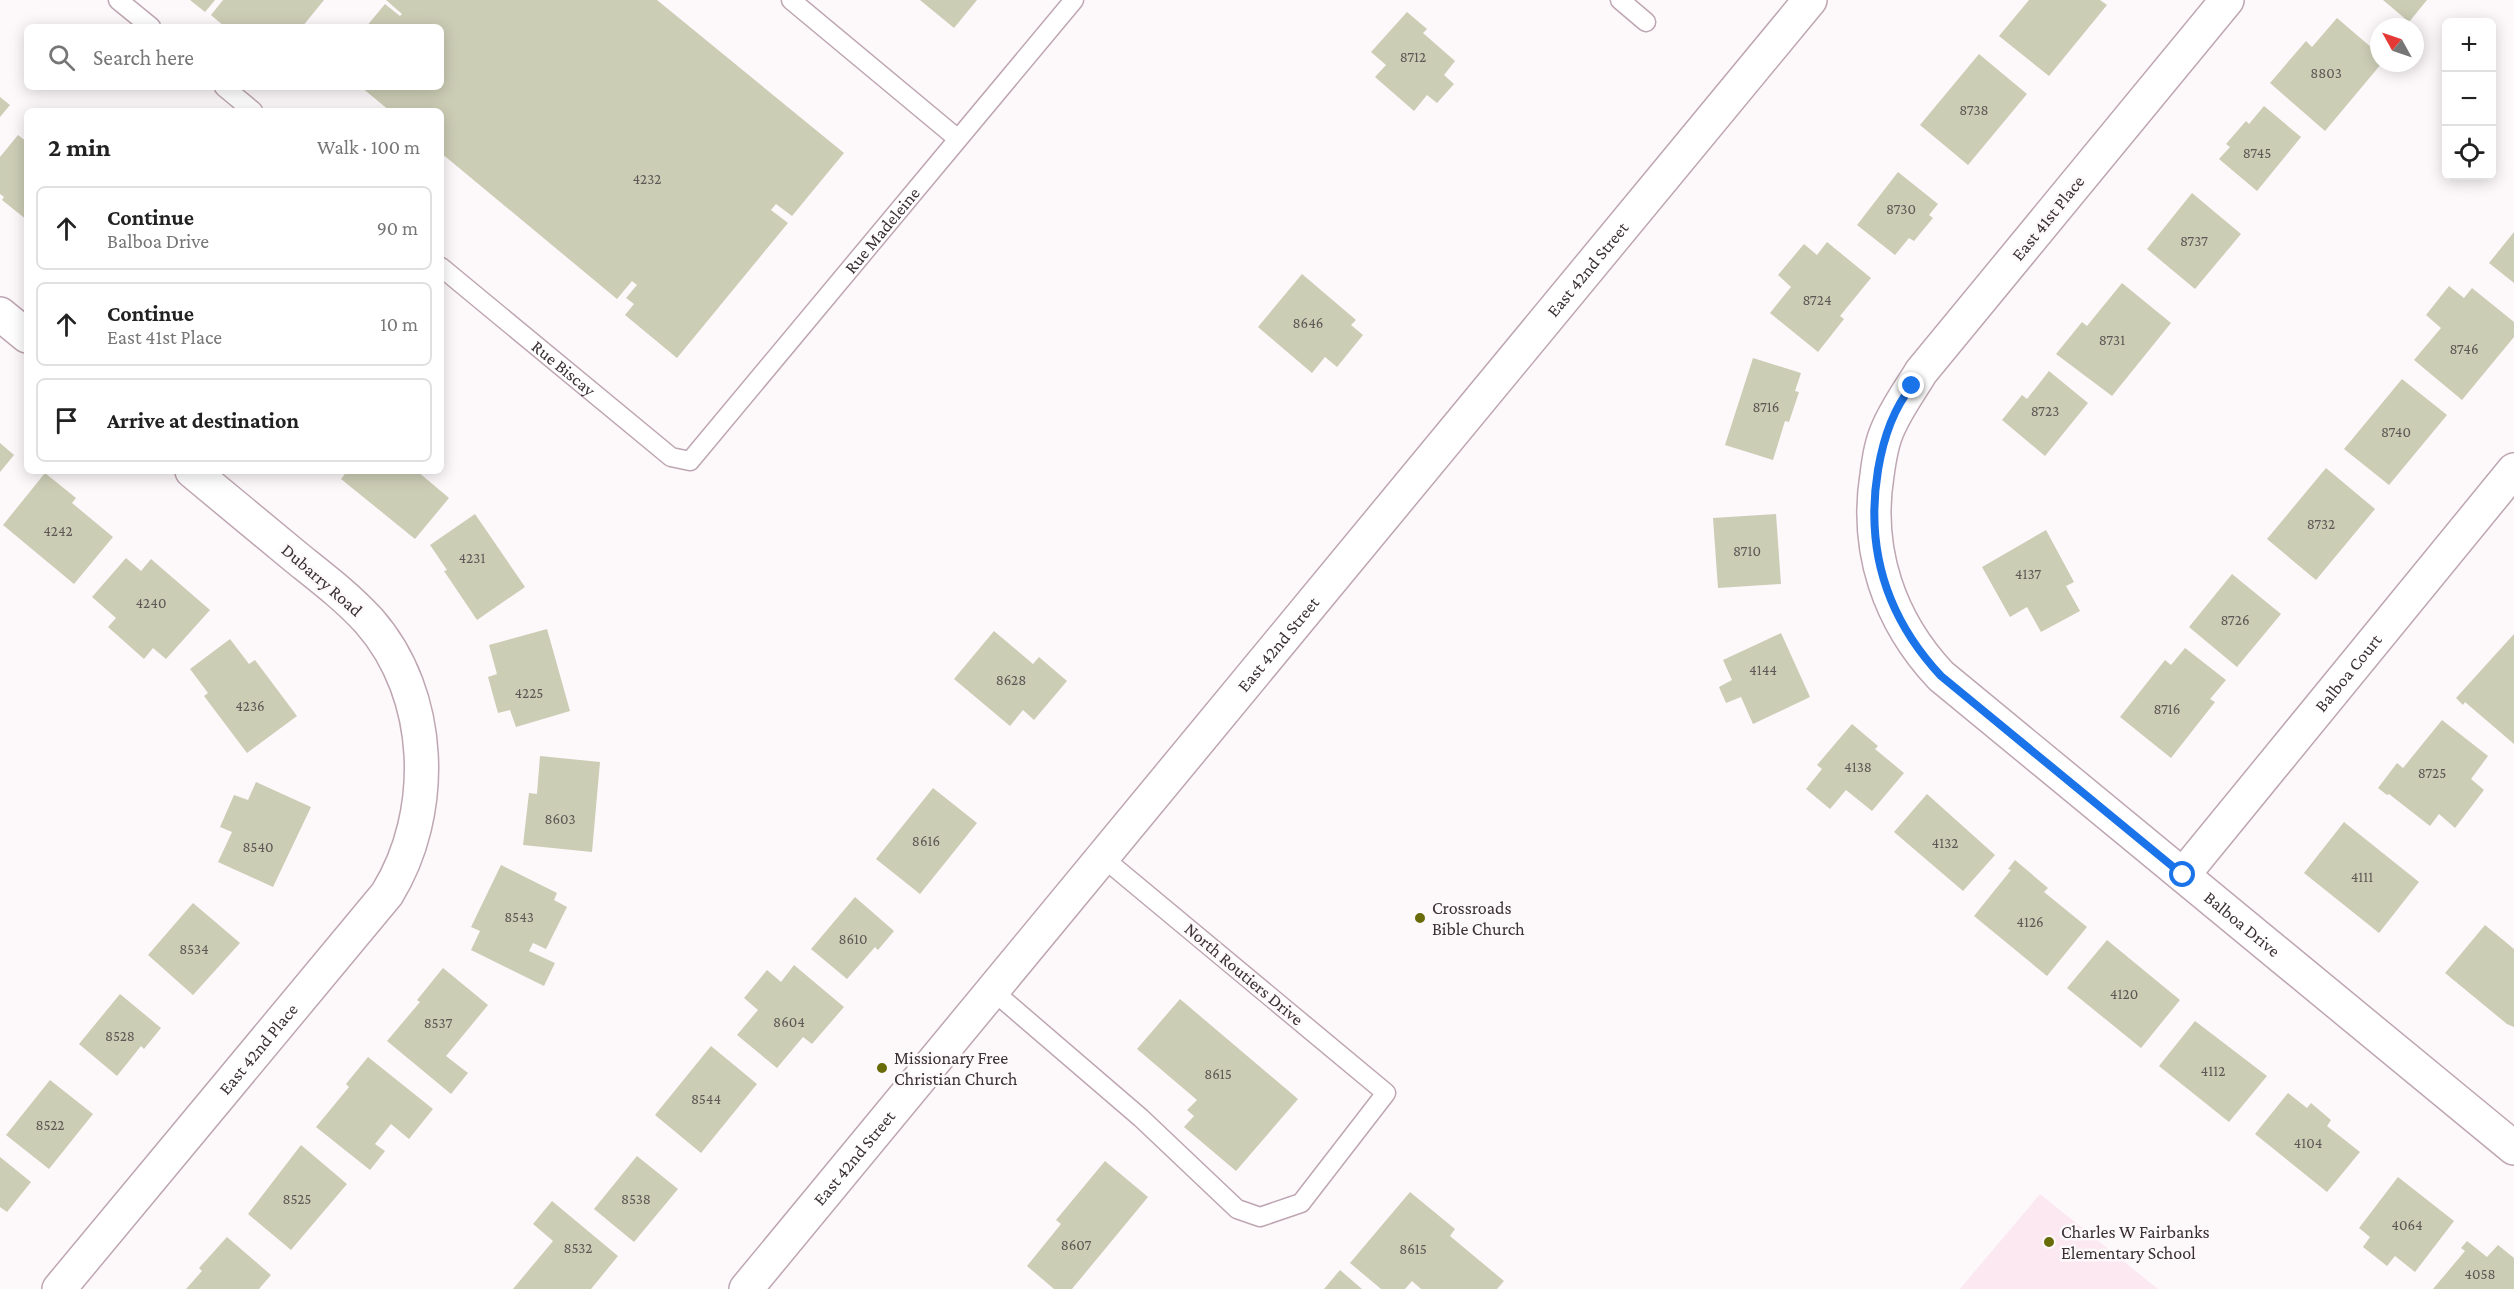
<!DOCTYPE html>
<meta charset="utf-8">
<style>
:root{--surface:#fff;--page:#f2f2f2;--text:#222;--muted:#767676;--line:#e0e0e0}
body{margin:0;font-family:"Crimson Pro",serif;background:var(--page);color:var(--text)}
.controls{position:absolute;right:18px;top:18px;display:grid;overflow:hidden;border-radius:9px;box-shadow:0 3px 15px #0003}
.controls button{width:54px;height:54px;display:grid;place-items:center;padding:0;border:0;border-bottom:2px solid var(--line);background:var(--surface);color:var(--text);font:30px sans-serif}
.compass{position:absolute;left:2370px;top:18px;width:54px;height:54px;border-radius:50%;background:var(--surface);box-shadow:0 3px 15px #0003;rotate:310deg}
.stop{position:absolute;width:18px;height:18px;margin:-14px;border:4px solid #1a73e8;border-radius:50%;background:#fff}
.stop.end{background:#1a73e8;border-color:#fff;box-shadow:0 2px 6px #0008}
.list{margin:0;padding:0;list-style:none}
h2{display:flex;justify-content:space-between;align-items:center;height:78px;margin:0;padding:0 24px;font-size:26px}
h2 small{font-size:20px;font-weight:400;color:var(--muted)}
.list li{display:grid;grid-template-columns:39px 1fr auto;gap:18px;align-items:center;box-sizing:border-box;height:84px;margin:0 12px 12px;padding:0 12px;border:2px solid var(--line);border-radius:9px}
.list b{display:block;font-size:22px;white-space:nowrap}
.list p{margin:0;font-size:20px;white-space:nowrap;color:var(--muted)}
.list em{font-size:20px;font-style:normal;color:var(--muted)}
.icon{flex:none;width:33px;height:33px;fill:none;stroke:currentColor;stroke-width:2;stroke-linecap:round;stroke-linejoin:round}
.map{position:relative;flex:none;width:2514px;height:1289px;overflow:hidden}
.search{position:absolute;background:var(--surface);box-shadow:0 3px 15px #0003;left:24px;top:24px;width:420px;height:66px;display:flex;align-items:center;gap:15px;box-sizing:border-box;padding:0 21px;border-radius:9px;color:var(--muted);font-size:22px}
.panel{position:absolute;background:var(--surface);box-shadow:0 3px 15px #0003;left:24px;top:108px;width:420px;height:366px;border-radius:9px}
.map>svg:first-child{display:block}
.built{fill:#fce8f1}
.building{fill:#cccdb5}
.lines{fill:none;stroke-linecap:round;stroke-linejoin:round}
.lane-casing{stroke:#bea6b2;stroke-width:21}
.street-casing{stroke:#bea6b2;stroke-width:36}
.secondary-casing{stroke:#bea6b2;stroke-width:36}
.lane{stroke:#fff;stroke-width:18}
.street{stroke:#fff;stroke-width:33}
.secondary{stroke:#fff;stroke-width:33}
.route{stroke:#1a73e8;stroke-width:8}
.poi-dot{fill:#696a08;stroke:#fdf8fa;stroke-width:2}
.labels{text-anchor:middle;stroke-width:5;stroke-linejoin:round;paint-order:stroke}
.number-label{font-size:15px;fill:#5e5755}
.street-label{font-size:18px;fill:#3a3035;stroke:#fdf8fa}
.poi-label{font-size:18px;fill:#3a3035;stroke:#fdf8fa;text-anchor:start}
</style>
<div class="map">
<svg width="2514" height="1289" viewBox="0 0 2514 1289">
<rect width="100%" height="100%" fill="#fdf8fa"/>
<!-- built -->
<path class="built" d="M2040,1194L2158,1289H1960Z"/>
<!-- building -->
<path class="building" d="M190,0H215L205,12Z
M223,0H324L302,27H225L211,15Z
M386,0H657L844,153L792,216L776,204L771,210L788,223L677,358L625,315L634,304L626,298L637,285L632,281L617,299L441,153V111H390L361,87H441V27H366L385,4L400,16L402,14Z
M920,0H977L954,28Z
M2029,0H2100L2107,5L2049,76L1999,36Z
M2383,0H2427L2409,22Z
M1407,12L1427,29L1423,33L1455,61L1444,75L1454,84L1437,103L1427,95L1414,111L1375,77L1386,65L1371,52Z
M2337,18L2379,54V63H2382L2325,131L2270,83L2306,41L2312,47Z
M1979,54L2027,94L1968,165L1920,125Z
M0,97L10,105L0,117Z
M2264,106L2301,137L2257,191L2219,159L2230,147L2226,144L2246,121L2249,124Z
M18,135L27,142V220L2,200L4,197L0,194V157Z
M1898,172L1938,204L1929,215L1933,218L1914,241L1909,238L1895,255L1857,225Z
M2192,193L2241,234L2195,289L2147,249Z
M2514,232V283L2489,263Z
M1827,242L1871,278L1840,316L1844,319L1818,352L1770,313L1791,287L1778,275L1804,244L1817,255Z
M1302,274L1356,320L1351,325L1363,335L1337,367L1325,357L1312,373L1258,327Z
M2122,283L2171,323L2112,396L2056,354L2082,322L2087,326Z
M2449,286L2464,298L2472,288L2514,322V337L2462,400L2414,360L2441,328L2426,315Z
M1753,358L1801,373L1795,391L1799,392L1789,422L1785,421L1773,460L1725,445Z
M2049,371L2088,403L2045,456L2002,420L2022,395L2027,399Z
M2402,379L2447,415L2389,485L2344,449Z
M0,443L14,455L0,472Z
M2326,468L2375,509L2316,580L2267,539Z
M347,471H417L449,498L415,539L341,479Z
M45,473L76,498L72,503L113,537L74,584L3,525Z
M475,514L525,587L477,620L444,571L447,570L430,545Z
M1776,514L1781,584L1718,588L1713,518Z
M2046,530L2074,582L2066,586L2080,611L2041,632L2027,607L2010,617L1982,567Z
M126,558L141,571L151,559L210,610L166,659L153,648L144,659L108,627L116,618L92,597Z
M2232,574L2281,614L2237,667L2189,627Z
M547,629L570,711L516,727L510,710L498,713L488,677L497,674L489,645Z
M994,631L1033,664L1039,657L1067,681L1034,720L1023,710L1010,726L954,679Z
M1781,633L1810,697L1753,724L1741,697L1726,703L1719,687L1732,680L1723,660Z
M2514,634V744L2465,702L2463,705L2456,698Z
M230,639L249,664L255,660L297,716L247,753L204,696L208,693L190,669Z
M2185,648L2226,680L2210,699L2215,702L2171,758L2120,717L2165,660L2171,665Z
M2442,720L2488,756L2471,779L2484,790L2455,828L2439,814L2430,826L2389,794L2387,795L2378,788L2397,763L2403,768Z
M1852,724L1878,746L1875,749L1904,773L1872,811L1846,790L1830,809L1806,789L1822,769L1817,765Z
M540,756L600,762L592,852L523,845L529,793L537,794Z
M256,782L311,807L273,887L218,862L232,832L220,827L234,795L248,800Z
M933,788L977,823L920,894L876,859Z
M1927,794L1995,855L1963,891L1894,832Z
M2344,822L2419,882L2379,933L2304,873Z
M2015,860L2048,888L2044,892L2087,927L2047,976L1974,916L2011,870L2008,869Z
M501,865L557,893L554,900L567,907L546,949L533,943L529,951L555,963L544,986L471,950L480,931L471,927Z
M855,897L894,931L878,950L875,947L847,979L811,949Z
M193,903L240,943L193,995L148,955Z
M2485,925L2514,949V1027L2507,1024L2445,973Z
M2107,940L2180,1000L2141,1048L2067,988Z
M794,965L844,1007L812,1044L803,1037L777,1068L737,1035L758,1010L744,998L767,970L781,982Z
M443,968L488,1005L446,1056L468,1073L451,1094L387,1041L420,1002L417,1000Z
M120,994L161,1028L144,1049L141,1046L117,1076L79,1044Z
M1180,999L1298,1099L1236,1171L1184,1127L1194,1116L1187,1110L1197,1100L1137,1049Z
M2195,1021L2267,1076L2229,1122L2159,1066Z
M711,1046L757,1084L701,1153L655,1115Z
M368,1057L433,1109L409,1139L391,1124L375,1144L385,1151L370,1170L316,1127L349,1087L346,1084Z
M50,1080L93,1114L49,1169L6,1135Z
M2288,1093L2307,1108L2311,1103L2331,1120L2327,1126L2360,1152L2327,1192L2255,1134Z
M301,1145L347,1184L291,1250L248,1214Z
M637,1156L678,1189L634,1242L594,1209Z
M0,1157L31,1182L7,1212L0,1207Z
M1105,1161L1148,1197L1072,1289H1054L1027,1266L1061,1224L1056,1220Z
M2398,1177L2454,1221L2415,1272L2395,1256L2387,1266L2363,1247L2370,1237L2359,1228Z
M1410,1192L1455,1229L1450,1236L1504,1281L1497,1289H1421L1412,1281L1405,1289H1381L1350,1263Z
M552,1201L618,1256L591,1289H513L553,1241L533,1224Z
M227,1237L271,1275L259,1289H186L202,1271L199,1268Z
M2467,1241L2487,1257L2498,1245L2514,1258V1289H2433L2465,1251L2461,1248Z
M1340,1270L1362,1289H1324Z"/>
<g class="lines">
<!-- lane casing -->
<g class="lane-casing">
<g id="lane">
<path d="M118,0L151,27"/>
<path d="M791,0L958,139"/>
<path d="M1620,0L1646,22"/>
<path d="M224,87L253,111"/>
<path id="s1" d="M441,267L671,457L690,461L1074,0"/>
<path d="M992,990L1141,1118L1237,1209L1260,1217L1301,1203L1386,1093L1101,856"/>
</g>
</g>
<!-- street casing -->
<g class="street-casing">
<g id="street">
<path id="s2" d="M2227,0L1921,372C1909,392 1896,409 1887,431C1881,445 1879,460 1877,475C1865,550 1889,621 1941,676L2514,1148"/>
<path d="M0,314L27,336"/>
<path id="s3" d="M2183,875L2514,470"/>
<path id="s4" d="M59,1289L387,894C437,813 434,695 369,621C347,597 322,578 297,558C262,529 227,500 192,471"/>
</g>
</g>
<!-- secondary casing -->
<g class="secondary-casing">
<g id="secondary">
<path id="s5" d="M746,1289L1810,0"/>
</g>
</g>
<!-- lane -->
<use href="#lane" class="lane"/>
<!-- street -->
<use href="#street" class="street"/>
<!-- secondary -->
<use href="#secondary" class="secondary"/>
</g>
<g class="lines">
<!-- route -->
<path class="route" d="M1912,386C1893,409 1883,440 1878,470C1865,549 1886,617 1941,676L2183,875"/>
</g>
<!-- markers -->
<g class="poi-dot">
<circle cx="1420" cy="918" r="6"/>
<circle cx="882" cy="1068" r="6"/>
<circle cx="2049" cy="1242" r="6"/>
</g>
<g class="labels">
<!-- number labels -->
<g class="number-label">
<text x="1413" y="62">8712</text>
<text x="2326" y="78">8803</text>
<text x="1974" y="115">8738</text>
<text x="2257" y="158">8745</text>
<text x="647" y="184">4232</text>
<text x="1901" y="214">8730</text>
<text x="2194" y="246">8737</text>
<text x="1817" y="305">8724</text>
<text x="1308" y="328">8646</text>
<text x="2112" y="345">8731</text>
<text x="2464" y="354">8746</text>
<text x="1766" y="412">8716</text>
<text x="2045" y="416">8723</text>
<text x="2396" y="437">8740</text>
<text x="2321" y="529">8732</text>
<text x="58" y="536">4242</text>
<text x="1747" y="556">8710</text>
<text x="472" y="563">4231</text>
<text x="2028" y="579">4137</text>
<text x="151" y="608">4240</text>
<text x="2235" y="625">8726</text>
<text x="1763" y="675">4144</text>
<text x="1011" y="685">8628</text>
<text x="529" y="698">4225</text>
<text x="250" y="711">4236</text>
<text x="2167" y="714">8716</text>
<text x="1858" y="772">4138</text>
<text x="2432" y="778">8725</text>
<text x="560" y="824">8603</text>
<text x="926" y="846">8616</text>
<text x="1945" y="848">4132</text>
<text x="258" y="852">8540</text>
<text x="2362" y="882">4111</text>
<text x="519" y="922">8543</text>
<text x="2030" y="927">4126</text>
<text x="853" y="944">8610</text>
<text x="194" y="954">8534</text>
<text x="2124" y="999">4120</text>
<text x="789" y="1027">8604</text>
<text x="438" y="1028">8537</text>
<text x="120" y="1041">8528</text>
<text x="2213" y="1076">4112</text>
<text x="1218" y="1079">8615</text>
<text x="706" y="1104">8544</text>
<text x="50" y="1130">8522</text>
<text x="2308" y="1148">4104</text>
<text x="297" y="1204">8525</text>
<text x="636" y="1204">8538</text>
<text x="2407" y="1230">4064</text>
<text x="1076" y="1250">8607</text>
<text x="578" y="1253">8532</text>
<text x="1413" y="1254">8615</text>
<text x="2480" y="1279">4058</text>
</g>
<!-- street labels -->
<g class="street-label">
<text transform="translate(2048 218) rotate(-51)" y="6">East 41st Place</text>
<text dy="6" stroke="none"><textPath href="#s1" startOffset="618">Rue Madeleine</textPath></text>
<text dy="6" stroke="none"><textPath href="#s5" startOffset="1322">East 42nd Street</textPath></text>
<text dy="6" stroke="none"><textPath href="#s1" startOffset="159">Rue Biscay</textPath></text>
<text transform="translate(322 580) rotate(41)" y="6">Dubarry Road</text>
<text dy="6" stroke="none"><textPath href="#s5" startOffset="836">East 42nd Street</textPath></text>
<text dy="6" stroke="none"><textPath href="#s3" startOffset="261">Balboa Court</textPath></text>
<text dy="6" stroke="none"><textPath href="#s2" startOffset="1204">Balboa Drive</textPath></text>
<text transform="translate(1244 974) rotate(40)" y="6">North Routiers Drive</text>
<text dy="6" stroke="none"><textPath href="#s4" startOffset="312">East 42nd Place</textPath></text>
<text dy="6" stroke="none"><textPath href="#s5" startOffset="170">East 42nd Street</textPath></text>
</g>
<!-- poi labels -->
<g class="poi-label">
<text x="1432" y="914">Crossroads<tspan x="1432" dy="21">Bible Church</tspan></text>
<text x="894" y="1064">Missionary Free<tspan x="894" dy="21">Christian Church</tspan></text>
<text x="2061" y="1238">Charles W Fairbanks<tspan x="2061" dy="21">Elementary School</tspan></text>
</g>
</g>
</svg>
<div class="controls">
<button>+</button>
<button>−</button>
<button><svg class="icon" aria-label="locate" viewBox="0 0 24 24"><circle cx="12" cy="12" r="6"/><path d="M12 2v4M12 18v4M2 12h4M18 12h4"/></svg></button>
</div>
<svg class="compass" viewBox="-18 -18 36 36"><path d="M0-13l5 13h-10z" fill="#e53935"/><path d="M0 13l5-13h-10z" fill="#767676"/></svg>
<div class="stop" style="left:2183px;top:875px"></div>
<div class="stop end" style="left:1912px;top:386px"></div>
<div class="search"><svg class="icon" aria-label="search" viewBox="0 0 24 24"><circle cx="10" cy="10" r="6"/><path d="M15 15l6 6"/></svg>Search here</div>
<section class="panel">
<h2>2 min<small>Walk · 100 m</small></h2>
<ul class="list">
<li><svg class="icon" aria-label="ahead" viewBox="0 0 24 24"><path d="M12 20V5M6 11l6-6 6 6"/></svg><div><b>Continue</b><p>Balboa Drive</p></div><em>90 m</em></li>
<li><svg class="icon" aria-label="ahead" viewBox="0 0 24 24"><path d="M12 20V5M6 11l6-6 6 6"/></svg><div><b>Continue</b><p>East 41st Place</p></div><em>10 m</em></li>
<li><svg class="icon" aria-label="arrive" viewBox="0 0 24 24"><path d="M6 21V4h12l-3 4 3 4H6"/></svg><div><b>Arrive at destination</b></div></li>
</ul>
</section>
</div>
